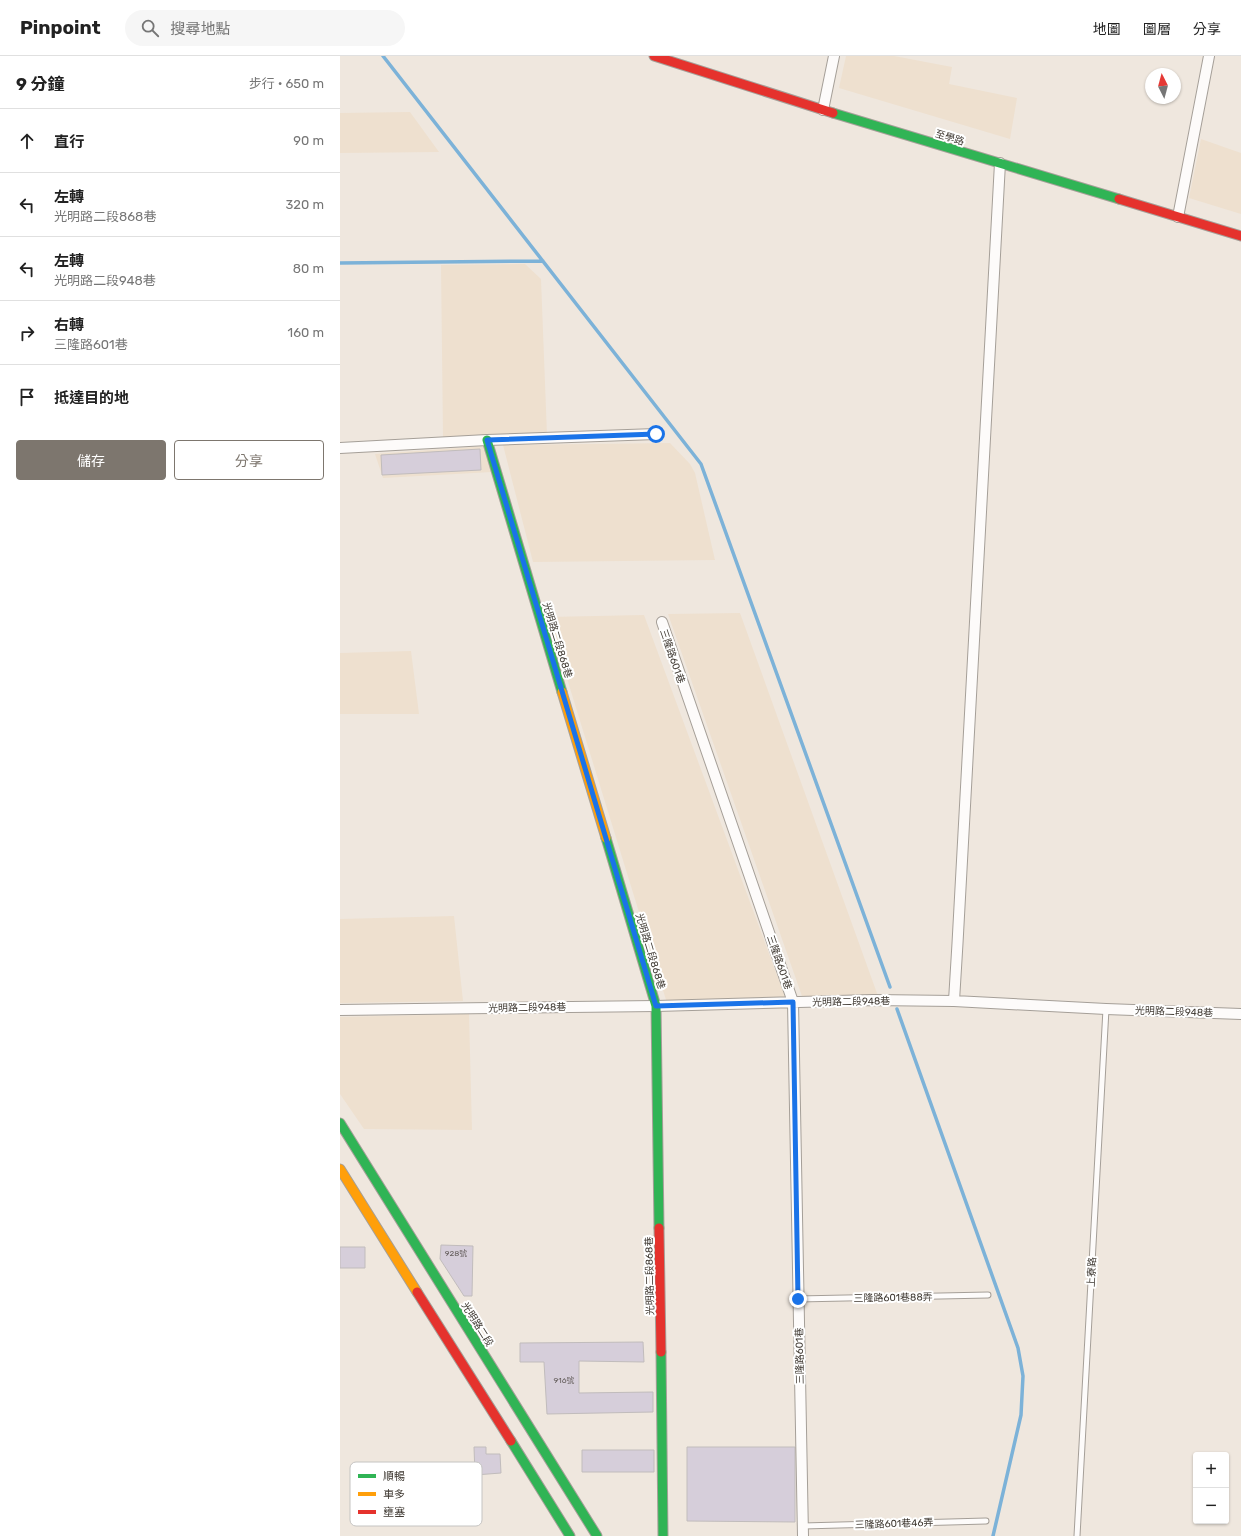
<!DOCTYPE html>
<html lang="zh-TW">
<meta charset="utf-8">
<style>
:root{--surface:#fff;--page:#f6f6f6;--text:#222;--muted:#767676;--line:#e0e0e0;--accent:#7d766e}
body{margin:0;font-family:Rubik,"Noto Sans TC",sans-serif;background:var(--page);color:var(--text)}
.controls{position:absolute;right:12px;bottom:12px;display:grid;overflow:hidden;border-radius:4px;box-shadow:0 1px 3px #0004}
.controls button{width:36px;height:36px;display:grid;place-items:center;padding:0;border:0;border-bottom:1px solid var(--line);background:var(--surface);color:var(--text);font:20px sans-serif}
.compass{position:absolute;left:805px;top:12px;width:36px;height:36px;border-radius:50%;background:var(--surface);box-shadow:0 1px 3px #0004;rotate:354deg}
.stop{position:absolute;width:12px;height:12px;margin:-9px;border:3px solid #1a73e8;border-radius:50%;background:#fff}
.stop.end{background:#1a73e8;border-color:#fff;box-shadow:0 1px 4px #0008}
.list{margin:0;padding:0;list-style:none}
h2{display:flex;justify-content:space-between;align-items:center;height:52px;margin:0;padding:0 16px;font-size:17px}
h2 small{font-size:13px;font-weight:400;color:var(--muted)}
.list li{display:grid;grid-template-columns:26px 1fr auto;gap:12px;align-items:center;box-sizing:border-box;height:64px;padding:0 16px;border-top:1px solid var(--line)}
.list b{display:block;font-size:15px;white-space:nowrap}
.list p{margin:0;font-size:13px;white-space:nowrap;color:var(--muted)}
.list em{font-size:13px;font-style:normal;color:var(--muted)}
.actions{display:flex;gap:8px;padding:12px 16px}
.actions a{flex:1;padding:9px 0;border:1px solid var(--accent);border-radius:4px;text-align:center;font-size:14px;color:var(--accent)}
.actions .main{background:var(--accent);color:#fff}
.icon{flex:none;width:22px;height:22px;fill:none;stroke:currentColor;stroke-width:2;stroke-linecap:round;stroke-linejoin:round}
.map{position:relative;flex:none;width:901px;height:1480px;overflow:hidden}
header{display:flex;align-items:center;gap:24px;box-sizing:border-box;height:56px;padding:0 20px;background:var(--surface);border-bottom:1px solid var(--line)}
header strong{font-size:19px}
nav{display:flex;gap:22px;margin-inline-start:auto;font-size:14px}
.search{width:280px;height:36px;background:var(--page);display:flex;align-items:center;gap:10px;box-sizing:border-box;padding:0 14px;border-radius:22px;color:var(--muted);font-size:15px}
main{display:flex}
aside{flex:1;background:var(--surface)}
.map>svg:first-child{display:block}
.built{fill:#eee0cf}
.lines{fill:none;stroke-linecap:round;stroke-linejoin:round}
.stream{stroke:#7cb2d8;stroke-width:3.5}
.building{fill:#d6ceda;stroke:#c1bcbc}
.lane-casing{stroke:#a59f98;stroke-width:7}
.street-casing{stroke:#a59f98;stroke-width:12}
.fast-casing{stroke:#a59f98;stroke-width:11}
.slow-casing{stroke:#a59f98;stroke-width:11}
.jam-casing{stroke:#a59f98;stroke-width:11}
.lane{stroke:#fdfbfa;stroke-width:5}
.street{stroke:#fdfbfa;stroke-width:10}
.fast{stroke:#30b455;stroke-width:9}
.slow{stroke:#ff9f0a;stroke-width:9}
.jam{stroke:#e5322d;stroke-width:9}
.route{stroke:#1a73e8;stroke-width:5}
.labels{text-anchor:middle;stroke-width:4;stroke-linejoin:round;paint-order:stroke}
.number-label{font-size:8px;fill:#655e5c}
.street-label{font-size:10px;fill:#3f3932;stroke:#fff}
.key{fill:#fff;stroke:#c5c4c2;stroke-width:1}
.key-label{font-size:11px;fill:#3f3932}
</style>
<header>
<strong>Pinpoint</strong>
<div class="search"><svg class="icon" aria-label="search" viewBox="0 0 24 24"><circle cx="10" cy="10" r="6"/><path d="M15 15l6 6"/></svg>搜尋地點</div>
<nav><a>地圖</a><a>圖層</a><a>分享</a></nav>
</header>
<main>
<aside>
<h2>9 分鐘<small>步行 · 650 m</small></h2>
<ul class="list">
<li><svg class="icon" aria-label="ahead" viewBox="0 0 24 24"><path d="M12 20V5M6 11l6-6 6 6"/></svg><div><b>直行</b></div><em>90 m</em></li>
<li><svg class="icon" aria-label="left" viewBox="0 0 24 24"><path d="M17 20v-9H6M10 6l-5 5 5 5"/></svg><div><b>左轉</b><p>光明路二段868巷</p></div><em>320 m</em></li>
<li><svg class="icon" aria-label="left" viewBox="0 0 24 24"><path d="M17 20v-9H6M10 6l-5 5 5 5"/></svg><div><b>左轉</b><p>光明路二段948巷</p></div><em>80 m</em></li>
<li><svg class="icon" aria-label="right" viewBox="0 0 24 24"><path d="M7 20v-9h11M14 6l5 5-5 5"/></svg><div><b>右轉</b><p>三隆路601巷</p></div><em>160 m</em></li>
<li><svg class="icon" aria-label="arrive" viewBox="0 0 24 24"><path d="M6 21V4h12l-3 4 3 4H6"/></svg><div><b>抵達目的地</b></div></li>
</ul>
<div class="actions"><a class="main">儲存</a><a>分享</a></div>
</aside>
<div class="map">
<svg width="901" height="1480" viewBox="0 0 901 1480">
<rect width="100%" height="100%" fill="#efe7de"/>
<!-- built -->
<path class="built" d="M506,0H554L612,11L609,28L677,42L670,83L499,32Z
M70,56L99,96L0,97V57Z
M861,83L901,97V158L849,142Z
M185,208L201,223L207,379L103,382L101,209Z
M330,387L350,408L355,417L375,504L193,506L163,389Z
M146,390L152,416L43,422L35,398Z
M400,557L538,940L463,943L328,558Z
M304,559L445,941L327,947L208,561Z
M71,595L79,658H0V597Z
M114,860L123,945L0,947V863Z
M129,958L132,1074L24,1073L0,1038V961Z"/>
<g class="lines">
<!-- stream -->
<path class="stream" d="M43,0L361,408L550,931
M0,207L203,205
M557,953L678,1292L683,1320L681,1359L653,1480"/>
</g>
<!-- building -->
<path class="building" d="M140,393L141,414L42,419L41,399Z
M101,1189L133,1190L132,1240H124L100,1203Z
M0,1191H25V1212H0Z
M303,1286L304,1306L239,1305V1337L313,1336V1356L207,1358L204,1306H180V1287Z
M134,1391H146V1398H160L161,1417L135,1419Z
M347,1391H455V1466L347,1465Z
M242,1394H314V1416H242Z"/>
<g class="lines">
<!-- lane casing -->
<g class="lane-casing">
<path id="lane" d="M458,1243L648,1239
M463,1470L646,1465
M737,1480L766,953"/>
</g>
<!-- street casing -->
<g class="street-casing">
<path id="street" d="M483,54L494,0
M838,161L869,0
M0,392L147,384L316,378
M322,566L453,946L463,1480
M614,945C631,666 647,387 660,107
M0,954L316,950L533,944L614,945L766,953L901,958"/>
</g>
<!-- fast casing -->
<g class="fast-casing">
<path id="fast" d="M493,57L779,143
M147,384L222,636
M266,782L316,950L319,1172
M0,1067L257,1480
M321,1296L323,1480
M171,1385L230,1480"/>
</g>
<!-- slow casing -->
<g class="slow-casing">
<path id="slow" d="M222,636L266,782
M0,1113L77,1236"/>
</g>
<!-- jam casing -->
<g class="jam-casing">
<path id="jam" d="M314,0L493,57
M779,143L901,180
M319,1172L321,1296
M77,1236L171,1385"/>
</g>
<!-- lane -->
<use href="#lane" class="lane"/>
<!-- street -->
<use href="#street" class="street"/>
<!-- fast -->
<use href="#fast" class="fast"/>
<!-- slow -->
<use href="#slow" class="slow"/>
<!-- jam -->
<use href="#jam" class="jam"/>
</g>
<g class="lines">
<!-- route -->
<path class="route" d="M316,378L147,384L316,950L453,946L458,1243"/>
</g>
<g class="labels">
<!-- number labels -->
<g class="number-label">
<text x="116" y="1200">928號</text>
<text x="224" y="1327">916號</text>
</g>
<!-- street labels -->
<g class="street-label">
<text transform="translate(610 81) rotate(17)" y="4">至學路</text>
<text transform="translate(218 584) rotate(73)" y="4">光明路二段868巷</text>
<text transform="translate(333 600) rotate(71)" y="4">三隆路601巷</text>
<text transform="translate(311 895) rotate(73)" y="4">光明路二段868巷</text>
<text transform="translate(440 906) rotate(71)" y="4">三隆路601巷</text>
<text transform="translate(511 945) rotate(-1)" y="4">光明路二段948巷</text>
<text transform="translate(187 951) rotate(-1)" y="4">光明路二段948巷</text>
<text transform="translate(834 955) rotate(2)" y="4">光明路二段948巷</text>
<text transform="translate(751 1216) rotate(-87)" y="4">上寮路</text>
<text transform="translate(309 1220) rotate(-91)" y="4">光明路二段868巷</text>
<text transform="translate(553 1241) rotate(-1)" y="4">三隆路601巷88弄</text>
<text transform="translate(138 1268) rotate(58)" y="4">光明路二段</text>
<text transform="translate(459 1300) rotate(-91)" y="4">三隆路601巷</text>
<text transform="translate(554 1467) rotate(-2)" y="4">三隆路601巷46弄</text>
</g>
</g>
<!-- legend -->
<rect x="10" y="1406" width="132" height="64" rx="6" class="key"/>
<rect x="18" y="1418" width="18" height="4" fill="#30b455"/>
<rect x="18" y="1436" width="18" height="4" fill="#ff9f0a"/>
<rect x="18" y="1454" width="18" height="4" fill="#e5322d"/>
<g class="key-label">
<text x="43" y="1424">順暢</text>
<text x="43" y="1442">車多</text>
<text x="43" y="1460">壅塞</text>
</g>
</svg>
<div class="controls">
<button>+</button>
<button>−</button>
</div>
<svg class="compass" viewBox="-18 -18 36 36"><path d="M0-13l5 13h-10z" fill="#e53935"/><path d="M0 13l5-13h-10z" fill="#767676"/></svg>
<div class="stop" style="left:316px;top:378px"></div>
<div class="stop end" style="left:458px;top:1243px"></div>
</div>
</main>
